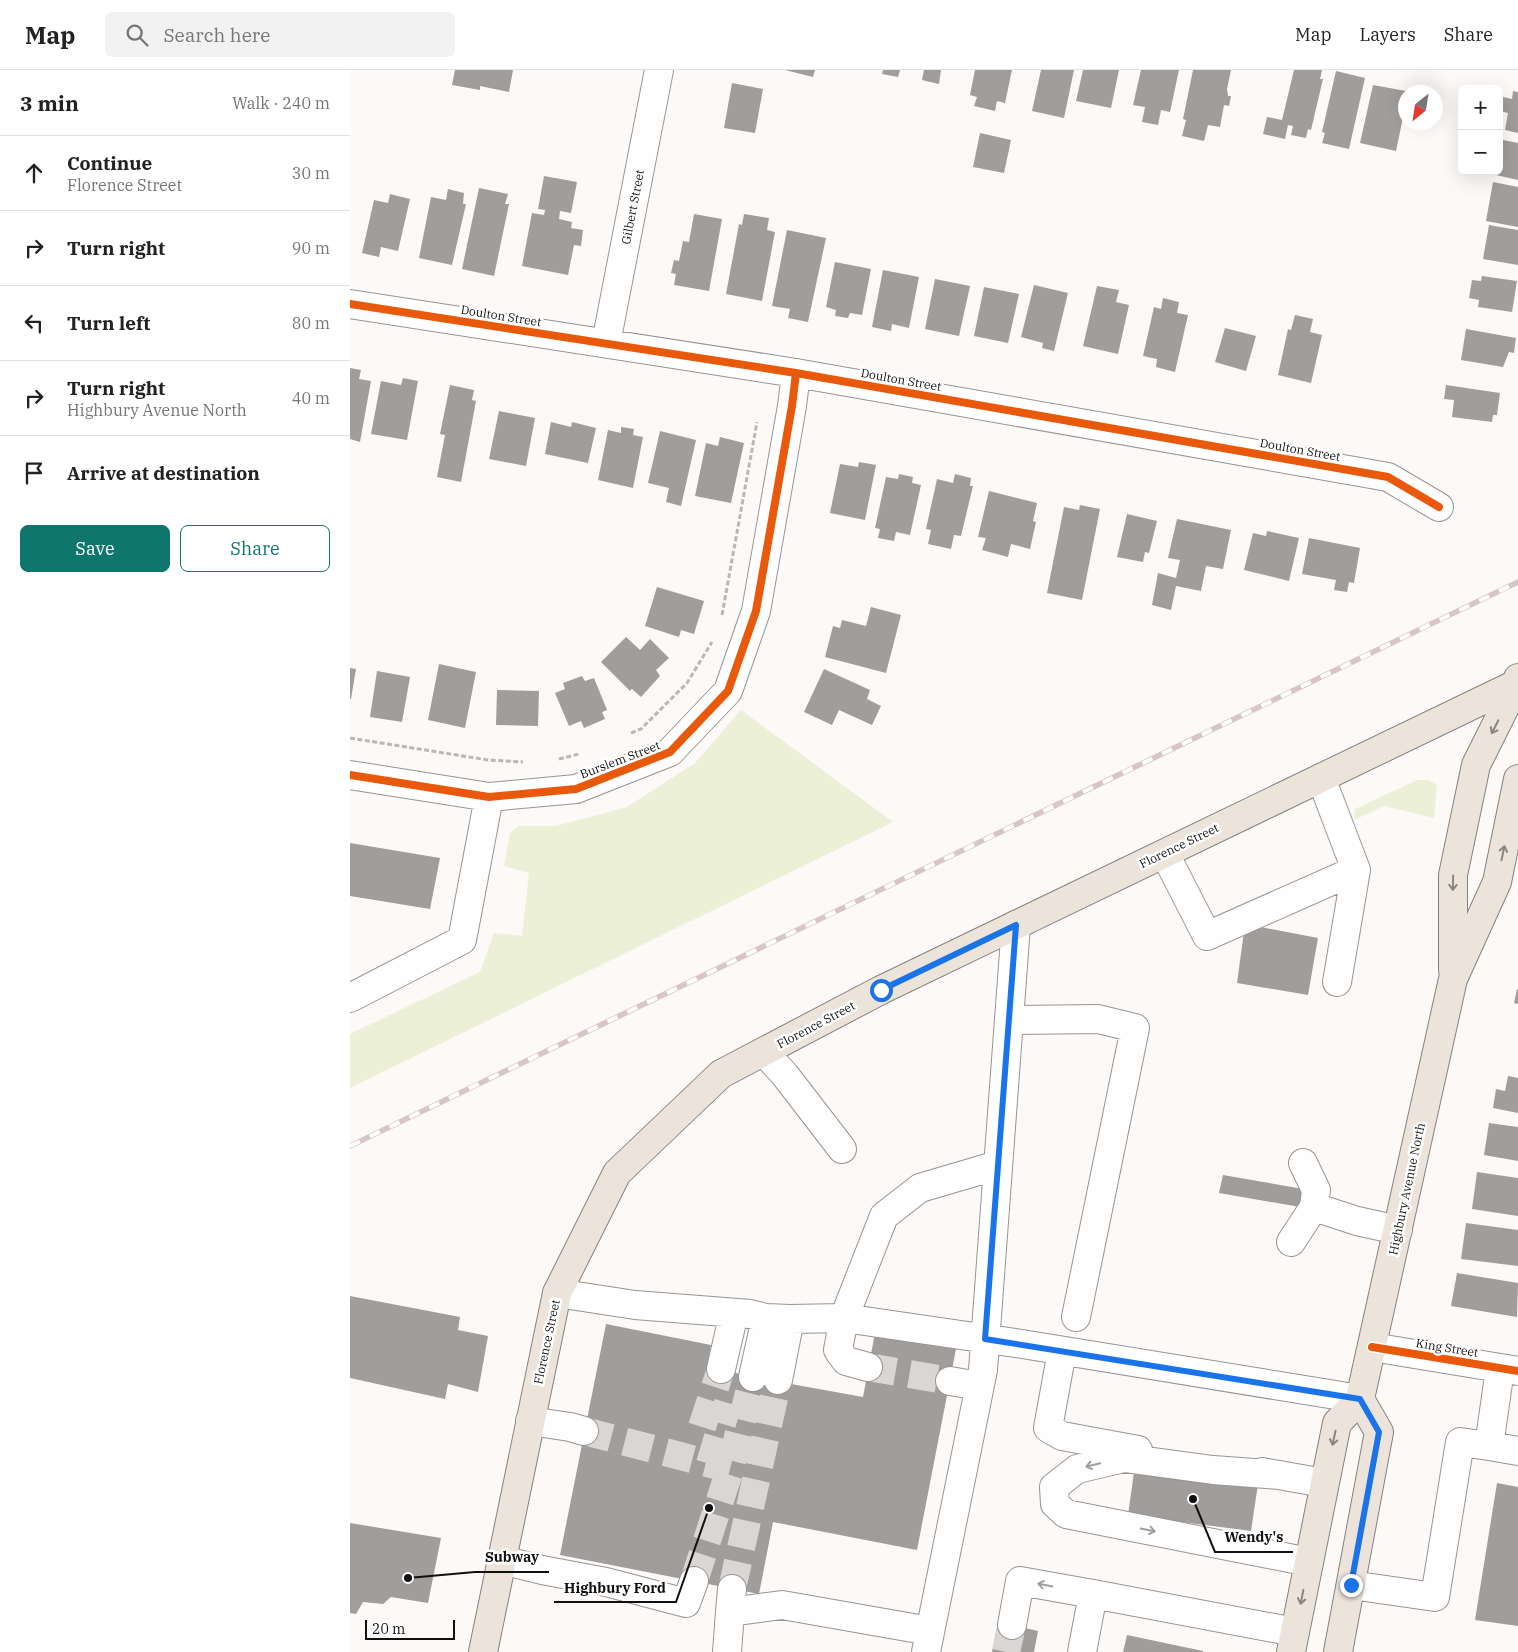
<!DOCTYPE html>
<meta charset="utf-8">
<style>
:root{--surface:#fff;--page:#f2f2f2;--text:#222;--muted:#767676;--line:#e0e0e0;--accent:#0f766e}
body{margin:0;font-family:"IBM Plex Serif",serif;background:var(--page);color:var(--text)}
.controls{position:absolute;right:15px;top:15px;display:grid;overflow:hidden;border-radius:8px;box-shadow:0 5px 20px #0002}
.controls button{width:45px;height:45px;display:grid;place-items:center;padding:0;border:0;border-bottom:1px solid var(--line);background:var(--surface);color:var(--text);font:25px sans-serif}
.compass{position:absolute;left:1048px;top:15px;width:45px;height:45px;border-radius:50%;background:var(--surface);box-shadow:0 5px 20px #0002;rotate:210deg}
.scale{position:absolute;left:15px;bottom:12px;width:90px;box-sizing:border-box;padding-left:5px;border:2px solid #101010;border-top:0;font-size:14px;line-height:18px;white-space:nowrap;color:#101010;-webkit-text-stroke:4px #fff;paint-order:stroke}
.stop{position:absolute;width:15px;height:15px;margin:-11px;border:4px solid #1a73e8;border-radius:50%;background:#fff}
.stop.end{background:#1a73e8;border-color:#fff;box-shadow:0 1px 5px #0008}
.list{margin:0;padding:0;list-style:none}
h2{display:flex;justify-content:space-between;align-items:center;height:65px;margin:0;padding:0 20px;font-size:21px}
h2 small{font-size:16px;font-weight:400;color:var(--muted)}
.list li{display:grid;grid-template-columns:32px 1fr auto;gap:15px;align-items:center;box-sizing:border-box;height:75px;padding:0 20px;border-top:1px solid var(--line)}
.list b{display:block;font-size:19px;white-space:nowrap}
.list p{margin:0;font-size:16px;white-space:nowrap;color:var(--muted)}
.list em{font-size:16px;font-style:normal;color:var(--muted)}
.actions{display:flex;gap:10px;padding:15px 20px}
.actions a{flex:1;padding:11px 0;border:1px solid var(--accent);border-radius:8px;text-align:center;font-size:18px;color:var(--accent)}
.actions .main{background:var(--accent);color:#fff}
.icon{flex:none;width:28px;height:28px;fill:none;stroke:currentColor;stroke-width:2;stroke-linecap:round;stroke-linejoin:round}
.map{position:relative;flex:none;width:1168px;height:1582px;overflow:hidden}
header{display:flex;align-items:center;gap:30px;box-sizing:border-box;height:70px;padding:0 25px;background:var(--surface);border-bottom:1px solid var(--line)}
header strong{font-size:24px}
nav{display:flex;gap:28px;margin-inline-start:auto;font-size:18px}
.search{width:350px;height:45px;background:var(--page);display:flex;align-items:center;gap:12px;box-sizing:border-box;padding:0 18px;border-radius:8px;color:var(--muted);font-size:19px}
main{display:flex}
aside{flex:1;background:var(--surface)}
.map>svg:first-child{display:block}
.green{fill:#ecf0d6}
.building{fill:#a09d9b}
.lines{fill:none;stroke-linecap:round;stroke-linejoin:round}
.minor-tunnel{stroke:#d9d6d4;stroke-width:28;stroke-dasharray:28 14;stroke-linecap:butt}
.minor-casing{stroke:#969594;stroke-width:30}
.major-casing{stroke:#848281;stroke-width:30}
.path{stroke:#b9b8b8;stroke-width:3;stroke-dasharray:5 2.5;stroke-linecap:butt}
.minor{stroke:#fffefe;stroke-width:28}
.major{stroke:#ece4db;stroke-width:28}
.rail-casing{stroke:#d8c5ca;stroke-width:5.5}
.rail{stroke:#fff;stroke-width:4;stroke-dasharray:11;stroke-linecap:butt}
.cycleway-casing{stroke:#fff;stroke-width:11}
.cycleway{stroke:#e8590c;stroke-width:8}
.oneway{stroke:#898580}
.oneway2{stroke:#9f9f9f}
.route{stroke:#1a73e8;stroke-width:6}
.labels{text-anchor:middle;stroke-width:5;stroke-linejoin:round;paint-order:stroke}
.street-label{font-size:12px;fill:#101010;stroke:#fff}
.leader{fill:none;stroke:#101010;stroke-width:2}
.callout-dot{fill:#101010;stroke:#fff;stroke-width:2}
.callout-label{font-size:14px;text-anchor:middle;font-weight:bold;fill:#101010;stroke:#fff;stroke-width:5;stroke-linejoin:round;paint-order:stroke}
</style>
<header>
<strong>Map</strong>
<div class="search"><svg class="icon" aria-label="search" viewBox="0 0 24 24"><circle cx="10" cy="10" r="6"/><path d="M15 15l6 6"/></svg>Search here</div>
<nav><a>Map</a><a>Layers</a><a>Share</a></nav>
</header>
<main>
<aside>
<h2>3 min<small>Walk · 240 m</small></h2>
<ul class="list">
<li><svg class="icon" aria-label="ahead" viewBox="0 0 24 24"><path d="M12 20V5M6 11l6-6 6 6"/></svg><div><b>Continue</b><p>Florence Street</p></div><em>30 m</em></li>
<li><svg class="icon" aria-label="right" viewBox="0 0 24 24"><path d="M7 20v-9h11M14 6l5 5-5 5"/></svg><div><b>Turn right</b></div><em>90 m</em></li>
<li><svg class="icon" aria-label="left" viewBox="0 0 24 24"><path d="M17 20v-9H6M10 6l-5 5 5 5"/></svg><div><b>Turn left</b></div><em>80 m</em></li>
<li><svg class="icon" aria-label="right" viewBox="0 0 24 24"><path d="M7 20v-9h11M14 6l5 5-5 5"/></svg><div><b>Turn right</b><p>Highbury Avenue North</p></div><em>40 m</em></li>
<li><svg class="icon" aria-label="arrive" viewBox="0 0 24 24"><path d="M6 21V4h12l-3 4 3 4H6"/></svg><div><b>Arrive at destination</b></div></li>
</ul>
<div class="actions"><a class="main">Save</a><a>Share</a></div>
</aside>
<div class="map">
<svg width="1168" height="1582" viewBox="0 0 1168 1582">
<rect width="100%" height="100%" fill="#fcf9f6"/>
<!-- green -->
<path class="green" d="M391,640L543,752L0,1018V964L130,902L144,863L172,866L179,803L154,796L160,763L169,756H206L277,737L345,693Z
M1067,710H1078L1087,715L1084,748L1034,736L1004,750L1005,739Z"/>
<!-- building -->
<path class="building" d="M105,0H163L159,22L130,16V20L102,15Z
M435,0H465L463,7Z
M533,0H550L548,7L532,4Z
M574,0H591L589,14L572,10Z
M625,0H662L655,33L647,31L645,41L624,36L627,27L620,25Z
M691,0H724L714,48L682,41Z
M733,0H769L761,38L726,31Z
M791,0H829L820,42L811,40L808,55L792,52L795,37L783,35Z
M843,0H881L877,19L878,26H881L879,36L874,35L870,57L858,55L854,71L832,66L836,50L833,49Z
M944,0H972L970,9H973L961,60L958,59L956,68L941,65L943,56L938,55L935,69L913,64L917,47L932,50Z
M986,1L1015,8L999,79L972,73L975,63L972,62Z
M382,13L413,19L405,63L374,58Z
M1023,15L1056,21V33L1046,81L1010,73Z
M1163,21L1168,22V63L1155,60L1158,43L1150,41L1153,27L1162,29Z
M630,63L661,70L654,103L623,97Z
M1153,70L1168,73V110L1146,105L1147,101H1149V89Z
M194,106L227,112L221,143L210,141L209,149L222,152L221,158L233,160L231,176L224,175L218,205L172,196L182,143L194,145L195,140L188,139Z
M1143,112L1168,117V157L1136,151Z
M129,118L158,124L155,134H159L144,206L112,199Z
M98,119L114,123L113,134H116L102,195L69,188L81,127L96,130Z
M40,124L60,129L48,181L31,177L29,187L12,183L24,130L38,133Z
M344,144L372,149L359,221L324,215L326,204L321,203L324,190L329,191L333,171L339,172Z
M394,144L419,148L417,160L425,162L412,231L376,224L389,154L392,155Z
M1139,155L1168,160V195L1133,189Z
M437,160L476,168L458,252L438,248L440,239L422,236Z
M485,192L521,199L512,245L500,243L498,248L485,246L486,240L476,237Z
M533,200L569,207L559,258L542,254L541,261L522,257Z
M1132,206L1167,211L1162,242L1128,237L1129,230L1119,228L1122,210L1131,211Z
M585,209L620,216L609,266L575,259Z
M684,215L718,223L704,281L692,278L693,273L671,267Z
M747,216L769,220L766,232L779,235L768,284L733,276Z
M634,217L669,224L658,273L624,266Z
M813,228L829,232L827,243L838,245L825,302L806,297L807,289L793,286L804,237L811,239Z
M945,245L963,249L960,262L972,265L961,313L928,305L938,259L941,260Z
M875,258L906,266L896,301L865,292Z
M1116,259L1166,268L1164,283L1159,282L1153,297L1111,290Z
M0,298L11,300L9,309L21,311L10,372L0,369Z
M53,308L68,311L57,370L21,364L31,311L51,315Z
M100,315L124,320L122,330L126,331L111,412L87,407L95,365L90,364Z
M1096,315L1150,323L1147,345H1143L1142,352L1102,347L1104,330L1094,329Z
M149,341L185,348L176,396L139,389Z
M201,352L221,357L222,352L246,358L238,393L195,384Z
M271,357L284,359L283,365L293,367L283,418L248,410L258,360L271,363Z
M310,361L346,370L331,436L316,432L319,418L298,413Z
M370,367L394,373L381,433L345,426L356,373L368,376Z
M509,392L526,395L515,450L480,443L490,394L508,397Z
M549,404L563,407L562,413L571,415L560,465L546,462L544,471L528,468L530,459L525,458L536,407L548,409Z
M605,404L621,408L620,416H623L611,466L604,465L601,479L578,474L581,460L576,459L587,409L603,413Z
M639,421L687,433L683,451L686,452L680,479L661,474L658,487L632,480L636,468L628,467Z
M730,435L750,439L732,530L697,523L714,437L729,440Z
M777,444L807,451L799,483L795,482L793,492L767,487Z
M827,449L881,460L873,499L856,496L851,521L826,516L821,540L802,535L808,503L826,508L830,490L818,488Z
M917,461L949,468L939,511L894,500L903,463L916,466Z
M959,468L1010,478L1004,513L999,512L997,522L984,520L986,510L952,504Z
M307,517L354,531L344,564L331,560L329,567L295,556Z
M521,537L551,545L536,603L475,587L483,556L490,558L492,550L516,556Z
M276,567L290,580L300,569L319,588L306,600L310,606L291,627L282,619L280,621L251,592Z
M89,594L126,602L115,658L78,650Z
M0,598L6,599L1,629H0Z
M474,599L520,620L517,629L531,636L522,655L489,640L482,655L454,642Z
M27,601L60,607L52,652L20,647Z
M232,606L235,611L244,608L257,640L252,642L255,649L234,658L231,651L219,656L205,623L215,619L213,613Z
M147,620L189,621L188,656L146,655Z
M0,773L90,788L80,839L0,826Z
M895,854L968,868L958,925L887,913Z
M1167,919L1168,920V934L1164,933Z
M1158,1006L1168,1008V1043L1143,1038L1146,1019L1155,1021Z
M1139,1053L1168,1057V1091L1134,1085Z
M1127,1102L1168,1108V1146L1122,1139Z
M873,1105L959,1120L956,1138L869,1123Z
M1116,1153L1168,1160V1196L1111,1189Z
M1107,1203L1168,1213L1167,1247L1101,1236Z
M0,1226L110,1247L108,1260L138,1266L128,1322L98,1314L95,1329L0,1308Z
M256,1254L361,1275L357,1296L403,1307L513,1327L525,1263L606,1279L567,1480L423,1452L409,1524L210,1485Z
M785,1395L908,1414L901,1461L778,1445Z
M1147,1413L1168,1417V1556L1125,1550Z
M0,1453L91,1468L78,1533L41,1527L33,1534L13,1532L6,1544L0,1543Z
M648,1552L688,1561L684,1582H642Z
M777,1565L853,1581V1582H773Z"/>
<g class="lines">
<!-- minor-tunnel -->
<path class="minor-tunnel" d="M518,1297L600,1311
M352,1357L371,1299
M234,1361L380,1399
M360,1394L378,1333
M344,1511L380,1399L403,1307
M382,1519L428,1310
M656,1582L662,1555"/>
<!-- minor casing -->
<g class="minor-casing">
<path id="minor" d="M0,234L446,303L1038,407L1089,437
M256,273L309,0
M0,705L139,727L226,719L320,682L378,621L406,541L442,336L446,303
M815,784L857,866L1006,800L971,708
M987,912L1006,800
M0,928L112,870L139,727
M660,950L748,949L785,958L726,1247
M414,982L435,1005L492,1079
M964,1137L1007,1151L1048,1160
M941,1172L964,1137L966,1120L953,1093
M207,1223L285,1235L400,1244L416,1248L440,1249L494,1248L534,1146L570,1118L648,1095
M1022,1277L1168,1301
M712,1281L698,1358L712,1366L788,1380
M518,1297L496,1291L488,1280L494,1248L672,1274L1010,1329
M371,1299L384,1243
M403,1307L416,1248
M428,1310L440,1249
M600,1311L629,1316
M180,1351L220,1357L234,1361
M1139,1376L1168,1381
M912,1402L974,1413
M930,1405L863,1400L774,1388L727,1399L704,1417L705,1434L716,1444L959,1492
M152,1490L192,1500L256,1512L336,1533L344,1511
M1001,1515L1085,1527L1110,1372L1139,1376L1150,1299
M380,1542L382,1519
M662,1555L670,1511L743,1524
M377,1582L380,1542L432,1535L580,1561
M576,1582L633,1300L666,855
M732,1582L743,1524L945,1562"/>
</g>
<!-- major casing -->
<g class="major-casing">
<path id="major" d="M1103,900V805L1126,695L1167,613L1168,608
M133,1582L207,1223L267,1103L371,1004L531,920L1168,613
M941,1582L987,1353L1010,1329L1103,909L1147,812L1168,709
M988,1582L1029,1362L1010,1329"/>
</g>
<!-- path -->
<path class="path" d="M372,545L407,352
M281,663L291,659L337,613L362,572
M0,668L138,690L173,692
M209,689L229,684"/>
<!-- minor -->
<use href="#minor" class="minor"/>
<!-- major -->
<use href="#major" class="major"/>
<!-- rail casing -->
<g class="rail-casing">
<path id="rail" d="M0,1076L1168,512"/>
</g>
<!-- rail -->
<use href="#rail" class="rail"/>
<!-- cycleway casing -->
<g class="cycleway-casing">
<path id="cycleway" d="M0,234L446,303L1038,407L1089,437
M0,705L139,727L226,719L320,682L378,621L406,541L442,336L446,303
M1022,1277L1168,1301"/>
</g>
<!-- cycleway -->
<use href="#cycleway" class="cycleway"/>
</g>
<!-- one-way arrows -->
<defs><path id="oneway-shaft" d="M-6 0H5M1.5-3L5.5 0L1.5 3" fill="none" stroke-width="1.6" stroke-linecap="round" stroke-linejoin="round" transform="scale(1.25)"/></defs>
<g class="oneway">
<use href="#oneway-shaft" transform="translate(1145 657) rotate(117)"/>
<use href="#oneway-shaft" transform="translate(1153 783) rotate(-78)"/>
<use href="#oneway-shaft" transform="translate(1103 813) rotate(91)"/>
<use href="#oneway-shaft" transform="translate(984 1368) rotate(102)"/>
<use href="#oneway-shaft" transform="translate(952 1527) rotate(101)"/>
</g>
<g class="oneway2">
<use href="#oneway-shaft" transform="translate(743 1395) rotate(167)"/>
<use href="#oneway-shaft" transform="translate(798 1460) rotate(11)"/>
<use href="#oneway-shaft" transform="translate(695 1515) rotate(-169)"/>
</g>
<g class="lines">
<!-- route -->
<path class="route" d="M531,920L666,855L635,1269L1010,1329L1029,1362L1001,1515"/>
</g>
<g class="labels">
<!-- street labels -->
<g class="street-label">
<text transform="translate(283 137) rotate(-79)" y="4">Gilbert Street</text>
<text transform="translate(151 246) rotate(9)" y="4">Doulton Street</text>
<text transform="translate(551 310) rotate(10)" y="4">Doulton Street</text>
<text transform="translate(950 380) rotate(10)" y="4">Doulton Street</text>
<text transform="translate(270 690) rotate(-21)" y="4">Burslem Street</text>
<text transform="translate(829 776) rotate(-26)" y="4">Florence Street</text>
<text transform="translate(466 955) rotate(-28)" y="4">Florence Street</text>
<text transform="translate(1057 1119) rotate(-78)" y="4">Highbury Avenue North</text>
<text transform="translate(197 1272) rotate(-78)" y="4">Florence Street</text>
<text transform="translate(1097 1278) rotate(9)" y="4">King Street</text>
</g>
</g>
<!-- callouts -->
<path class="leader" d="M843 1429L865 1482H943M58 1508L125 1502H199M359 1438L326 1532H204"/>
<g class="callout-dot">
<circle cx="843" cy="1429" r="5"/>
<circle cx="58" cy="1508" r="5"/>
<circle cx="359" cy="1438" r="5"/>
</g>
<g class="callout-label">
<text x="904" y="1472">Wendy's</text>
<text x="162" y="1492">Subway</text>
<text x="265" y="1523">Highbury Ford</text>
</g>
</svg>
<div class="controls">
<button>+</button>
<button>−</button>
</div>
<svg class="compass" viewBox="-18 -18 36 36"><path d="M0-13l5 13h-10z" fill="#e53935"/><path d="M0 13l5-13h-10z" fill="#767676"/></svg>
<div class="scale">20 m</div>
<div class="stop" style="left:531px;top:920px"></div>
<div class="stop end" style="left:1001px;top:1515px"></div>
</div>
</main>
